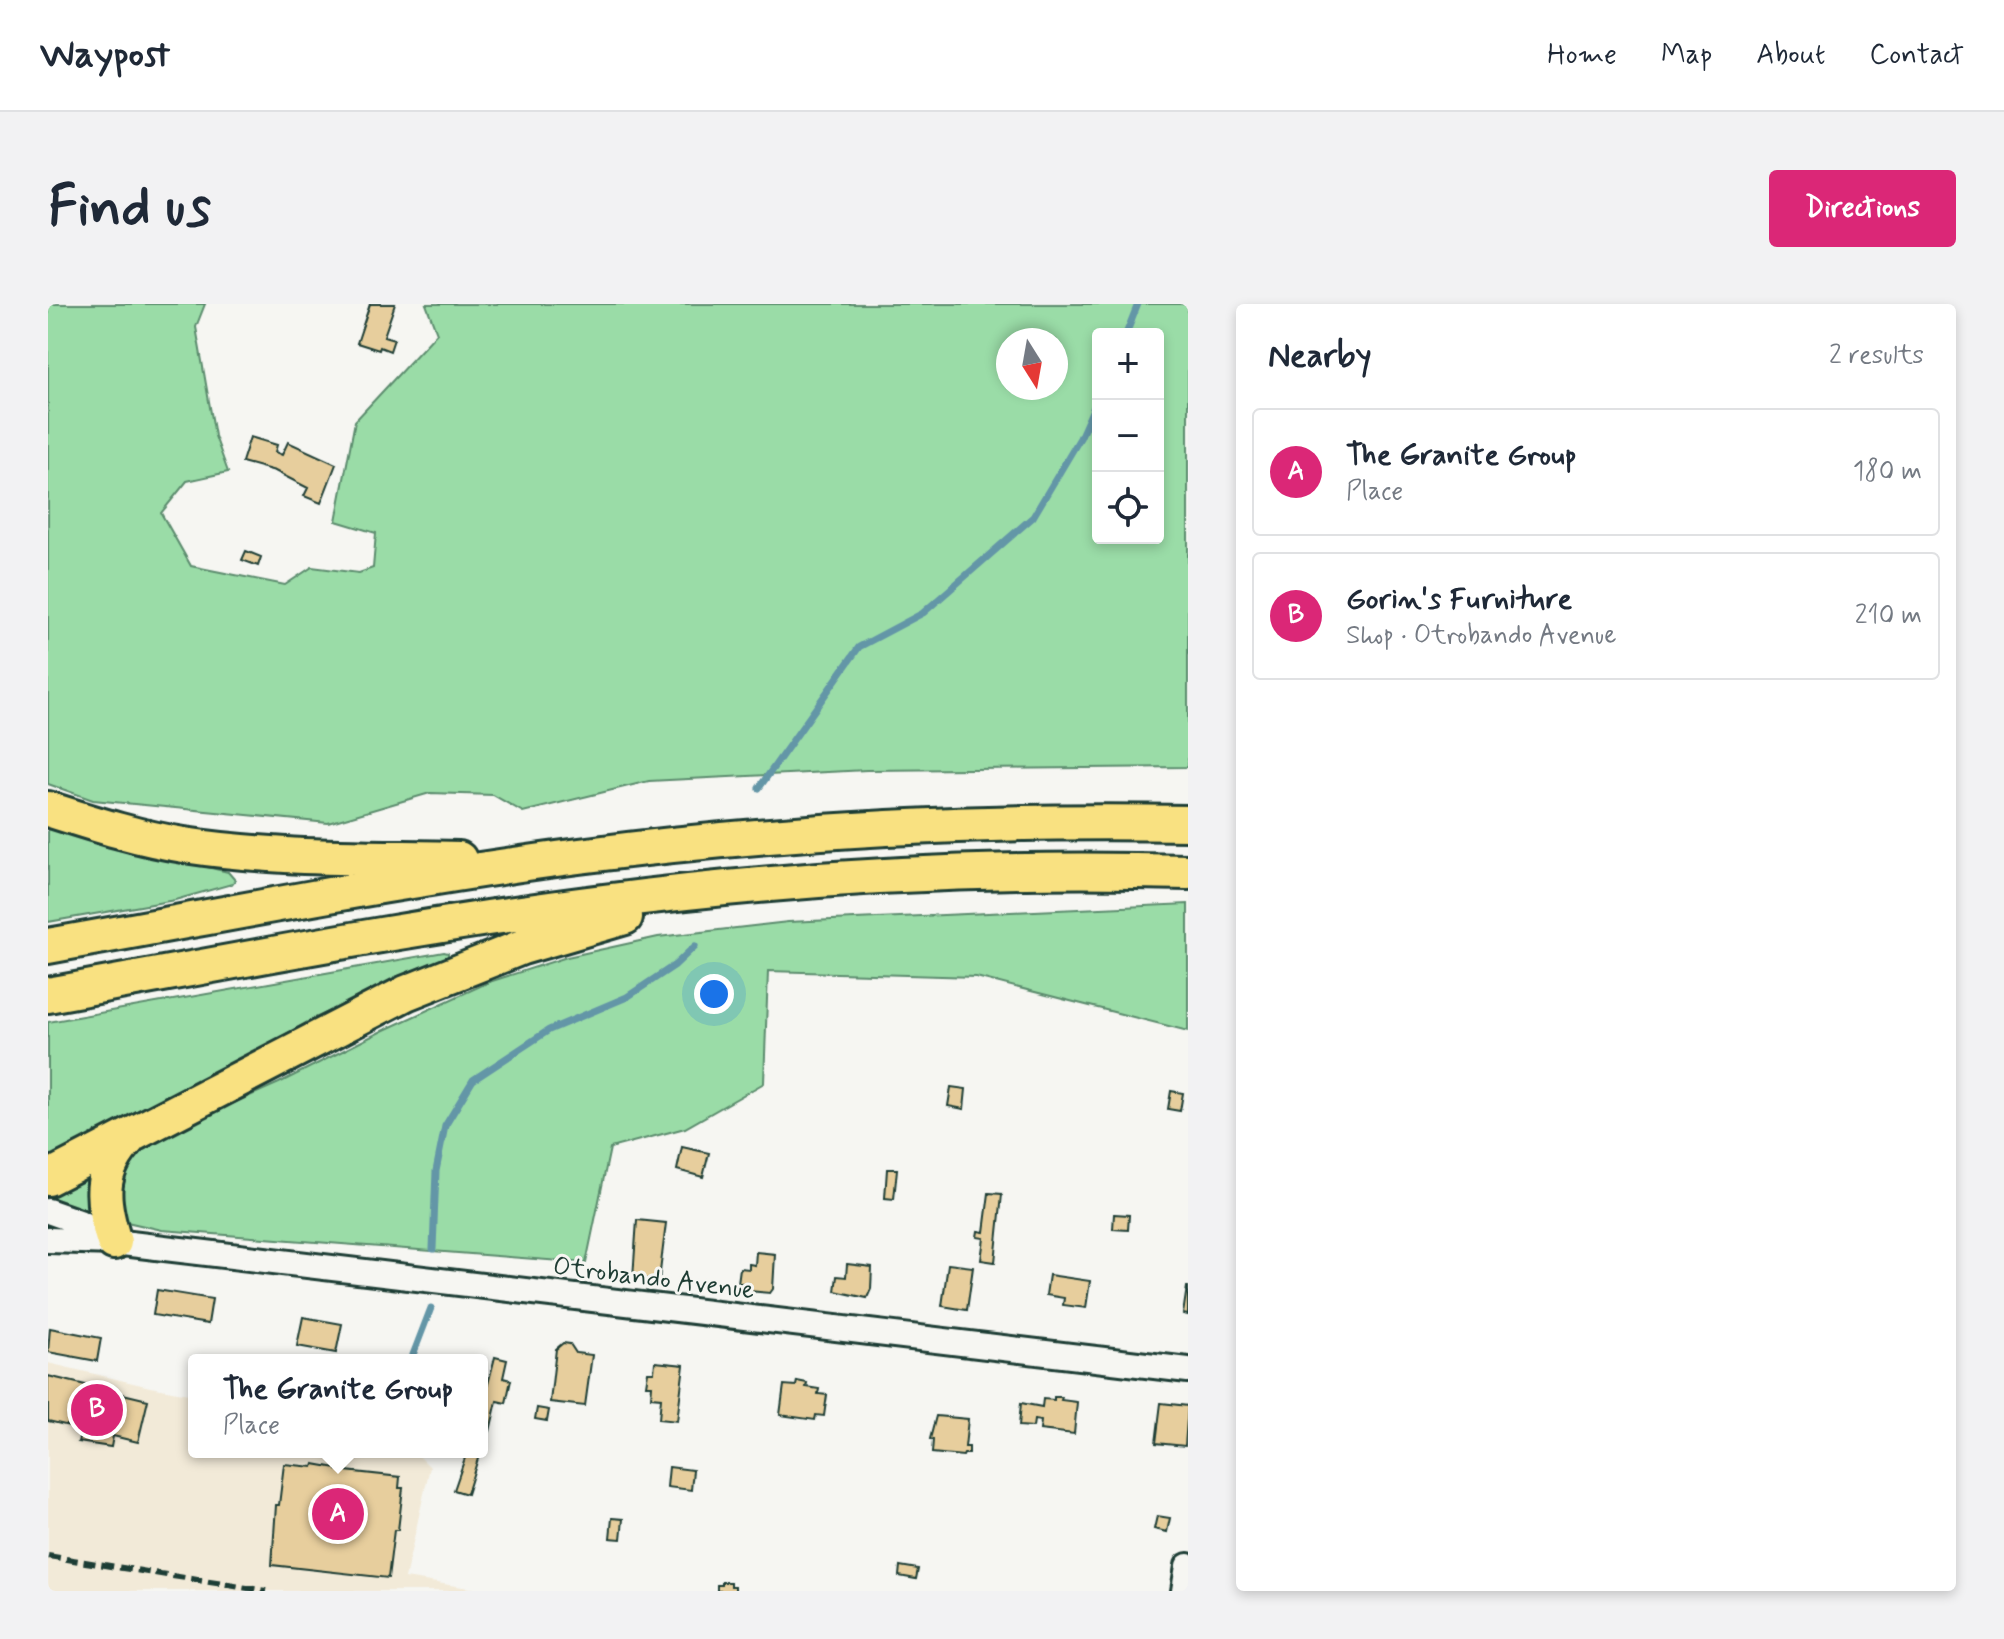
<!DOCTYPE html>
<meta charset="utf-8">
<style>
:root{--surface:#fff;--page:#f2f2f3;--text:#1f2937;--muted:#747a83;--line:#e0e1e3;--accent:#db2777}
body{margin:0;font-family:Mynerve,sans-serif;background:var(--page);color:var(--text)}
.controls{position:absolute;right:24px;top:24px;display:grid;overflow:hidden;border-radius:8px;box-shadow:0 4px 12px #0003}
.controls button{width:72px;height:72px;display:grid;place-items:center;padding:0;border:0;border-bottom:2px solid var(--line);background:var(--surface);color:var(--text);font:40px sans-serif}
.compass{position:absolute;left:948px;top:24px;width:72px;height:72px;border-radius:50%;background:var(--surface);box-shadow:0 4px 12px #0003;rotate:169deg}
.you{position:absolute;left:666px;top:690px;width:28px;height:28px;margin:-20px;border:6px solid #fff;border-radius:50%;background:#1a73e8;box-shadow:0 0 0 12px #1a73e833}
.badge{display:grid;place-items:center;width:52px;height:52px;border-radius:50%;background:var(--accent);color:#fff;font-size:26px;font-weight:700}
.pin{position:absolute;translate:-50% -50%;border:4px solid #fff;box-shadow:0 2px 8px #0006}
.popup{position:absolute;left:140px;top:1050px;width:300px;height:104px;box-sizing:border-box;display:grid;place-content:center;border-radius:8px;background:var(--surface);filter:drop-shadow(0 2px 6px #0005);font-size:26px;white-space:nowrap;color:var(--muted)}
.popup b{font-size:30px;color:var(--text)}
.popup::after{content:'';position:absolute;left:50%;top:100%;margin-left:-16px;border:16px solid transparent;border-top-color:var(--surface)}
.list{margin:0;padding:0;list-style:none}
h2{display:flex;justify-content:space-between;align-items:center;height:104px;margin:0;padding:0 32px;font-size:34px}
h2 small{font-size:26px;font-weight:400;color:var(--muted)}
.list li{display:grid;grid-template-columns:52px 1fr auto;gap:24px;align-items:center;box-sizing:border-box;height:128px;margin:0 16px 16px;padding:0 16px;border:2px solid var(--line);border-radius:8px}
.list b{display:block;font-size:30px;white-space:nowrap}
.list p{margin:0;font-size:26px;white-space:nowrap;color:var(--muted)}
.list em{font-size:26px;font-style:normal;color:var(--muted)}
.icon{flex:none;width:44px;height:44px;fill:none;stroke:currentColor;stroke-width:2;stroke-linecap:round;stroke-linejoin:round}
.map{position:relative;flex:none;width:1140px;height:1287px;overflow:hidden;border-radius:8px}
header{display:flex;align-items:center;gap:48px;box-sizing:border-box;height:112px;padding:0 40px;background:var(--surface);border-bottom:2px solid var(--line)}
header strong{font-size:38px}
nav{display:flex;gap:44px;margin-inline-start:auto;font-size:28px}
.intro{display:flex;align-items:center;justify-content:space-between;box-sizing:border-box;height:192px;padding:0 48px}
h1{margin:0;font-size:56px}
.button{padding:20px 36px;border-radius:8px;background:var(--accent);color:#fff;font-size:28px;font-weight:700}
main{display:flex;gap:48px;padding:0 48px}
aside{flex:1;background:var(--surface);border-radius:8px;box-shadow:0 4px 12px #0003}
.map>svg:first-child{display:block}
.built{fill:#f2ead8}
.green{fill:#9adca7;stroke:#5c8c6e;stroke-width:2;fill-rule:evenodd}
.lines{fill:none;stroke-linecap:round;stroke-linejoin:round}
.stream{stroke:#6496a7;stroke-width:7}
.building{fill:#e7ce9d;stroke:#1f3d34;stroke-width:2}
.minor-casing{stroke:#1f3d34;stroke-width:30}
.highway-casing{stroke:#1f3d34;stroke-width:40}
.minor{stroke:#f6f6f2;stroke-width:24}
.highway{stroke:#f9e181;stroke-width:34}
.rail{stroke:#1f3d34;stroke-width:6;stroke-dasharray:12 6;stroke-linecap:butt}
.labels{text-anchor:middle;stroke-width:6;stroke-linejoin:round;paint-order:stroke}
.street-label{font-size:26px;fill:#1f3d34;stroke:#f6f6f2}
</style>
<header>
<strong>Waypost</strong>
<nav><a>Home</a><a>Map</a><a>About</a><a>Contact</a></nav>
</header>
<div class="intro"><h1>Find us</h1><a class="button">Directions</a></div>
<main>
<div class="map">
<svg width="1140" height="1287" viewBox="0 0 1140 1287">
<rect width="100%" height="100%" fill="#f6f6f2"/>
<filter id="ink" filterUnits="userSpaceOnUse"><feTurbulence type="fractalNoise" baseFrequency=".0125" numOctaves="2"/><feDisplacementMap in="SourceGraphic" scale="16" xChannelSelector="R" yChannelSelector="G"/><feConvolveMatrix kernelMatrix="1 2 1 2 8 2 1 2 1" color-interpolation-filters="sRGB"/></filter>
<g filter="url(#ink)">
<!-- built -->
<path class="built" d="M0,1059L102,1083L146,1091V1148H367L382,1163L357,1274L440,1287H0Z"/>
<!-- green -->
<path class="green" d="M0,0H157L148,23L167,132L180,168L139,177L113,209L143,262L237,281L264,263L311,269L325,264L328,229L288,217L307,117L389,29L378,0H1140V463L819,466L601,477L475,508L445,491L382,489L280,519L45,496L0,480ZM1050,30H1110V234H1050ZM960,36H1008V84H960Z
M0,521L79,544L180,568L187,576L184,580L127,596L0,618Z
M1140,600V727L928,673L720,667L716,779L637,824L562,844L538,959L114,926L79,918L67,904L75,860L105,835L231,779L334,727L441,678L519,653L610,633L740,618Z
M396,648L400,649V655L267,714L0,862V718Z
M52,858L44,908L0,897V884Z"/>
<g class="lines">
<!-- stream -->
<path class="stream" d="M1078,30L1090,0
M711,484L811,343L875,309L985,213L1032,134L1050,94
M385,945L388,867L397,822L425,776L501,726L579,693L627,661L647,642
M363,1056L383,1004"/>
</g>
<!-- building -->
<path class="building" d="M322,0H347L336,32L346,35L342,47L332,43L331,46L309,39Z
M202,133L229,141L227,148L234,151L240,138L288,160L273,199L256,192L260,184L227,167L194,158Z
M198,247L213,253L210,262L194,256Z
M903,783L918,785L916,805L900,802Z
M1123,787L1135,789L1132,807L1120,805Z
M634,843L661,849L655,873L629,866Z
M839,865H849L846,895L837,894Z
M941,889L954,890L947,958L933,956L936,934L929,933L930,927L936,928Z
M1066,910L1081,911L1080,926L1065,925Z
M589,916L618,919L611,976L585,974Z
M708,948L727,950L725,985L722,989L701,987L700,979H690L692,964L701,965V960L707,961Z
M799,960L824,963L823,985L819,994L787,987L789,972L798,973Z
M900,960L925,963L919,1006L894,1002Z
M1001,971L1042,977L1038,1004L1015,1001L1016,994L998,991Z
M1139,983H1140V1011L1135,1010Z
M109,986L164,995L160,1020L105,1011Z
M255,1013L294,1020L288,1049L249,1042Z
M2,1024L53,1034L49,1057L0,1048Z
M515,1039L522,1040L528,1049L544,1051L537,1102L502,1098L508,1045Z
M447,1053L459,1056L455,1074L463,1076L458,1099L449,1097L442,1127L434,1125V1103Z
M607,1058L636,1061L629,1117L611,1115L613,1094L603,1093L604,1081H598L600,1068H606Z
M0,1072L100,1096L90,1138L65,1132L63,1143L30,1138L34,1125L0,1117Z
M749,1077L759,1079L758,1083L771,1085L770,1090L779,1091L776,1112L768,1111L767,1116L732,1111L736,1081L748,1082Z
M1006,1093H1014L1013,1096L1029,1098L1026,1130L992,1126L993,1117L986,1116L985,1123L971,1122L973,1099L994,1103L995,1095L1006,1096Z
M1113,1099L1140,1102L1137,1142L1108,1139Z
M489,1104L501,1106L499,1117L487,1115Z
M888,1112L920,1115L917,1143H921V1150H916L915,1152L884,1149L885,1136L882,1135Z
M419,1148H432L419,1190L406,1186Z
M236,1160L265,1163L266,1160L289,1164V1166L352,1173L351,1184H355L350,1226H346L340,1274L224,1261L228,1201H231Z
M621,1163L645,1166L643,1186L619,1183Z
M1109,1212L1122,1214L1119,1228L1106,1225Z
M564,1214L575,1215L573,1235L562,1234Z
M852,1262L870,1265L868,1275L851,1272Z
M674,1278H683V1282H687V1287H669V1281H674Z"/>
<g class="lines">
<!-- minor casing -->
<g class="minor-casing">
<path id="minor" d="M0,907L31,918L64,936
M0,936L66,938L1140,1066
M1136,1287L1140,1262"/>
</g>
<!-- highway casing -->
<g class="highway-casing">
<path id="highway" d="M0,505C44,519 90,534 136,541C227,555 319,553 411,555
M0,642C176,611 353,575 531,552C732,526 937,515 1140,519
M0,691C184,658 369,621 555,598C748,573 945,562 1140,568
M0,874L358,689L474,643L577,613
M66,938C53,896 49,868 81,834"/>
</g>
<!-- minor -->
<use href="#minor" class="minor"/>
<!-- highway -->
<use href="#highway" class="highway"/>
<!-- rail -->
<path class="rail" d="M0,1252L218,1287"/>
</g>
</g>
<g class="labels">
<!-- street labels -->
<g class="street-label">
<text transform="translate(606 973) rotate(7)" y="9">Otrobando Avenue</text>
</g>
</g>
</svg>
<div class="controls">
<button>+</button>
<button>−</button>
<button><svg class="icon" aria-label="locate" viewBox="0 0 24 24"><circle cx="12" cy="12" r="6"/><path d="M12 2v4M12 18v4M2 12h4M18 12h4"/></svg></button>
</div>
<svg class="compass" viewBox="-18 -18 36 36"><path d="M0-13l5 13h-10z" fill="#e53935"/><path d="M0 13l5-13h-10z" fill="#747a83"/></svg>
<div class="you"></div>
<div class="pin badge" style="left:290px;top:1210px">A</div>
<div class="popup"><b>The Granite Group</b>Place</div>
<div class="pin badge" style="left:49px;top:1106px">B</div>
</div>
<aside>
<h2>Nearby<small>2 results</small></h2>
<ul class="list">
<li><span class="badge">A</span><div><b>The Granite Group</b><p>Place</p></div><em>180 m</em></li>
<li><span class="badge">B</span><div><b>Gorin's Furniture</b><p>Shop · Otrobando Avenue</p></div><em>210 m</em></li>
</ul>
</aside>
</main>
